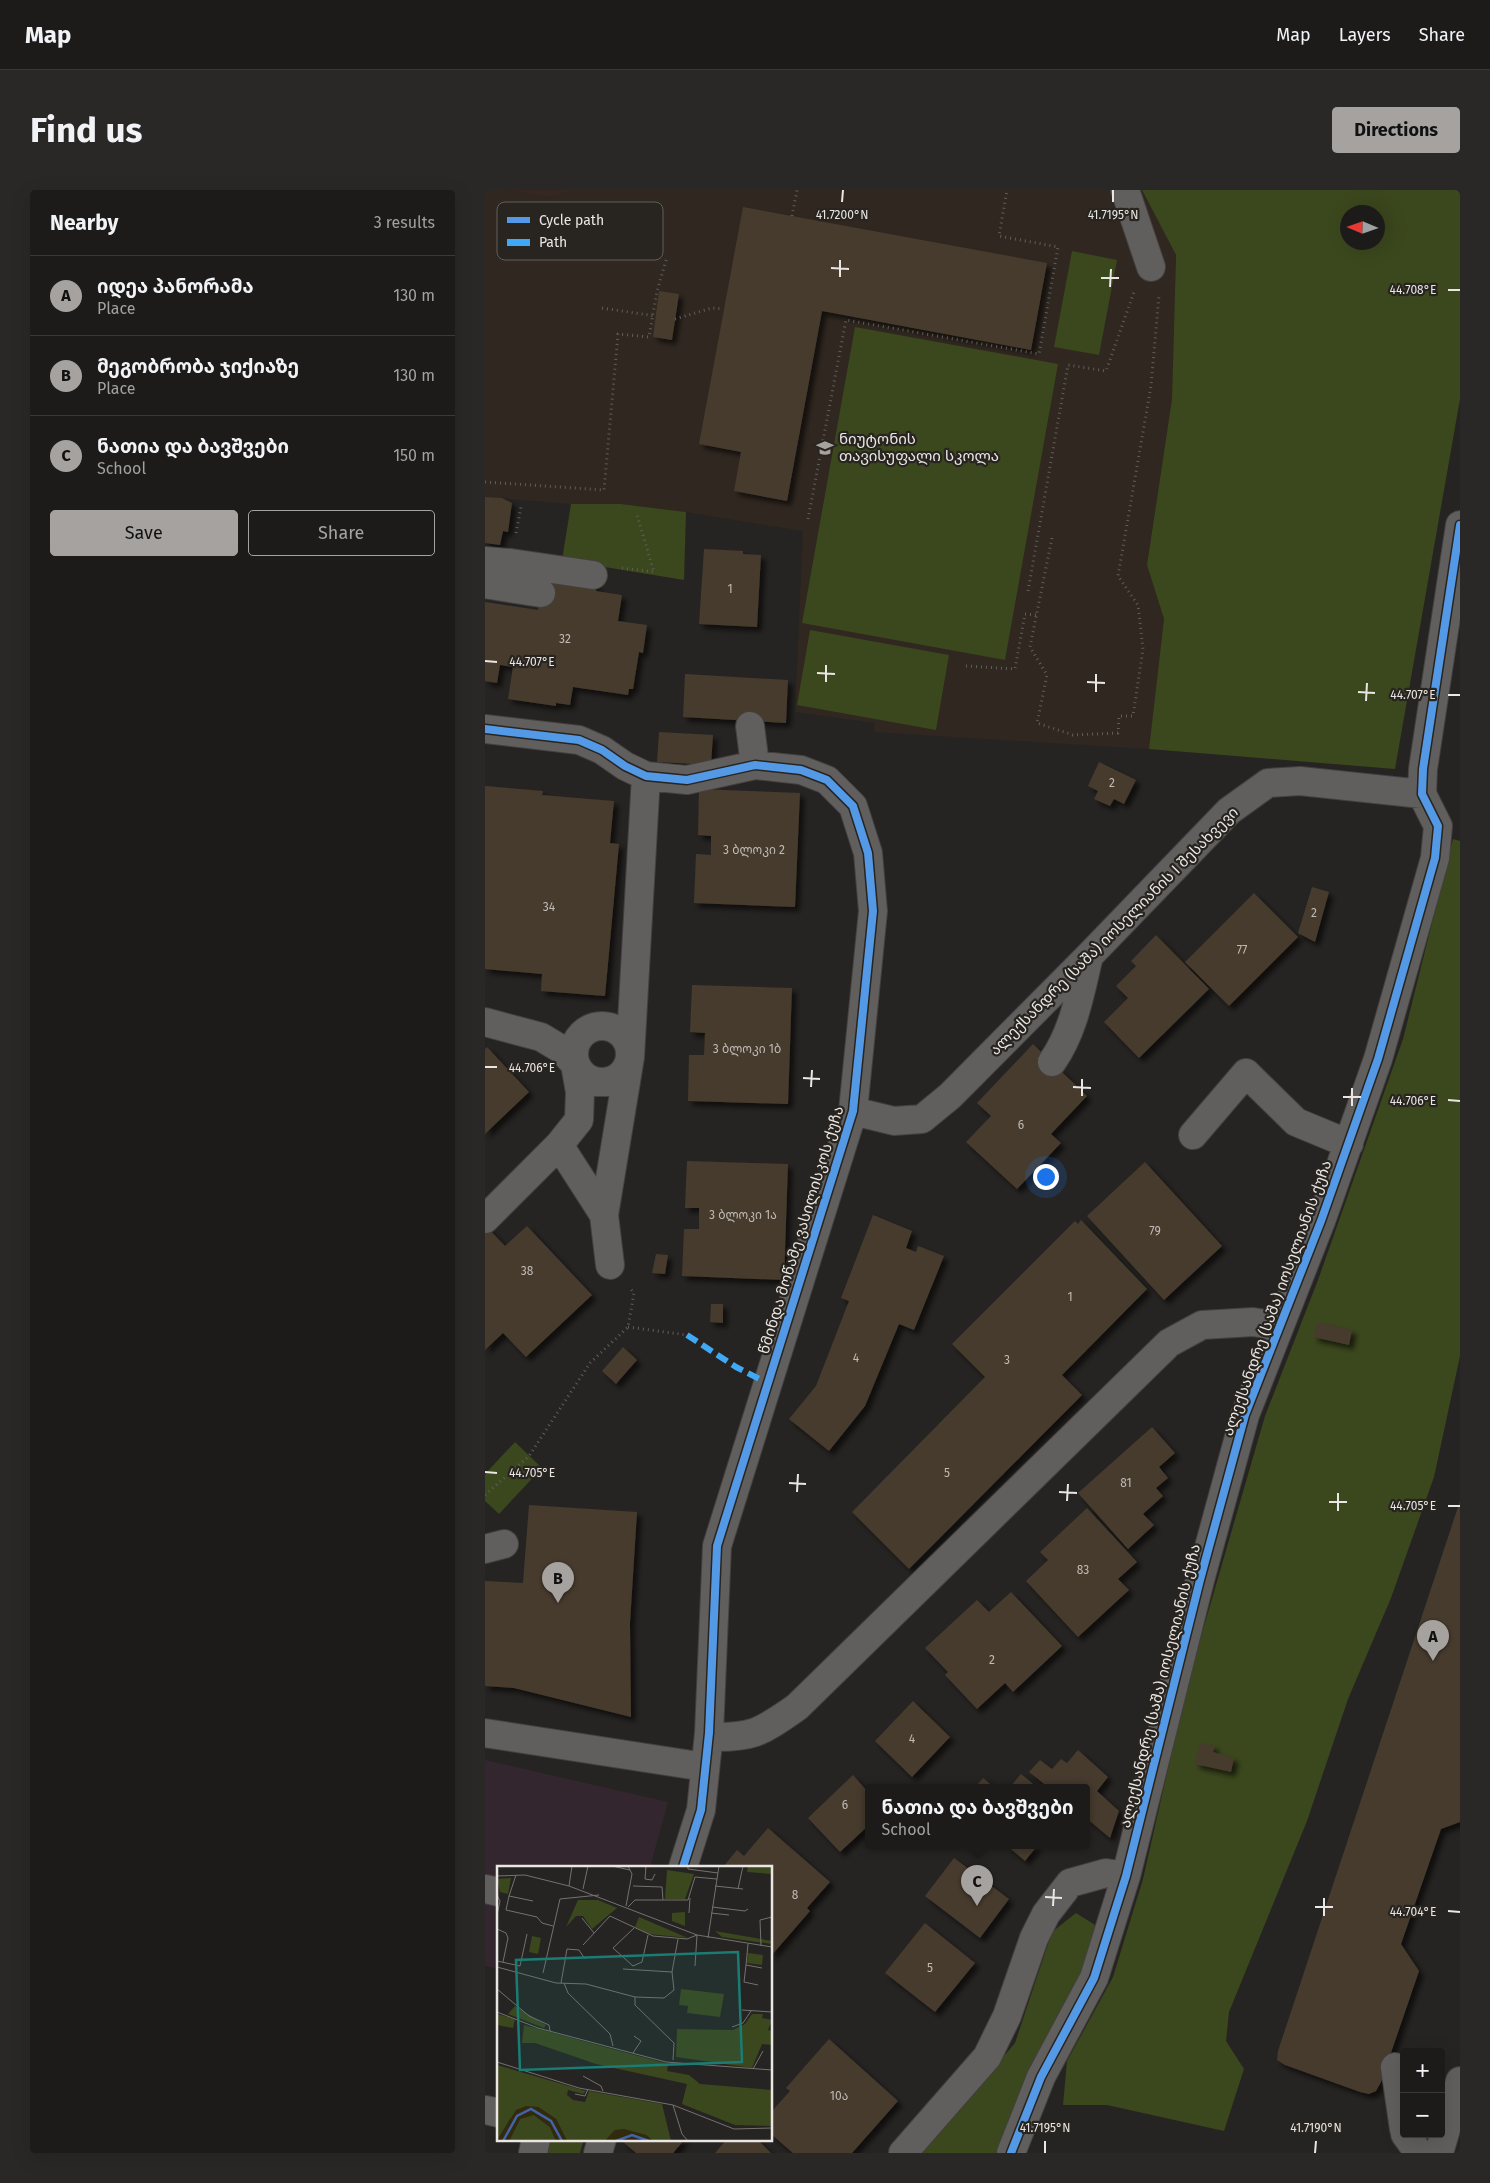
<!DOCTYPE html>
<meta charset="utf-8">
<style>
:root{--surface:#1c1b1a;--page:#292827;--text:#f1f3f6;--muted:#a0a1a2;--line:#3a3939;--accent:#a5a29f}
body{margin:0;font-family:"Fira Sans","Noto Sans Georgian",sans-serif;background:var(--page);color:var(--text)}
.controls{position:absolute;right:15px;bottom:15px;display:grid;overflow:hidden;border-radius:5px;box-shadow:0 5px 20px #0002}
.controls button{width:45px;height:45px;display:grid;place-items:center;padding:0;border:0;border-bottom:1px solid var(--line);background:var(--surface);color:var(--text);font:25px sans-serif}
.compass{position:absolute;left:855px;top:15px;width:45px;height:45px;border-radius:50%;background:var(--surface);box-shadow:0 5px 20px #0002;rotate:272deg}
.you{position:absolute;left:560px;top:986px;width:18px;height:18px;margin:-12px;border:4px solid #fff;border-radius:50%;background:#1a73e8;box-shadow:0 0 0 8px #1a73e833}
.badge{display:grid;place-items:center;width:32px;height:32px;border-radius:50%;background:var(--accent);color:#111;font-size:16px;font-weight:700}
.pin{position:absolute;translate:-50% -41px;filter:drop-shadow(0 1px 2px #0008)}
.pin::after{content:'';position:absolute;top:26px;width:18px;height:15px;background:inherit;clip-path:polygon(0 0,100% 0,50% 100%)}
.popup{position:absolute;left:380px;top:1594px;width:225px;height:65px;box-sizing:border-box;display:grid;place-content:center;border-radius:5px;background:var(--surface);filter:drop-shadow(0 1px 4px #0005);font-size:16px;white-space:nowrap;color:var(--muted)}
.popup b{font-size:19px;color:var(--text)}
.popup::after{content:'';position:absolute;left:50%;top:100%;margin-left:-10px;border:10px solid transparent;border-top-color:var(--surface)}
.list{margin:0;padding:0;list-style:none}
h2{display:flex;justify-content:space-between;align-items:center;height:65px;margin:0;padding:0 20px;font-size:21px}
h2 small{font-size:16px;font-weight:400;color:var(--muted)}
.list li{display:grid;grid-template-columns:32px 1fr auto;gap:15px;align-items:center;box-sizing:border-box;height:80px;padding:0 20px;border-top:1px solid var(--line)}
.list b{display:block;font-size:19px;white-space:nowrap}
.list p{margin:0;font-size:16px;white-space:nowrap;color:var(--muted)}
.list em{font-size:16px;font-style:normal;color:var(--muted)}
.actions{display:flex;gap:10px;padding:15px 20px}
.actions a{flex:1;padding:11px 0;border:1px solid var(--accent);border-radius:5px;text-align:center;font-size:18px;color:var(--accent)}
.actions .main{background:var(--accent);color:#111}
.map{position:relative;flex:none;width:975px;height:1963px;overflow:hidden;border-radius:5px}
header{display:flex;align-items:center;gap:30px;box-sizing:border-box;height:70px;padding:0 25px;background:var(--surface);border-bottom:1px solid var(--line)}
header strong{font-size:24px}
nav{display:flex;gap:28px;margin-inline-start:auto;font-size:18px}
.intro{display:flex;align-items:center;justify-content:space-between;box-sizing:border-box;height:120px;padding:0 30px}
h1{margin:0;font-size:35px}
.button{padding:12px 22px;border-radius:5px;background:var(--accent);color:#111;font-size:18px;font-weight:700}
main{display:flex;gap:30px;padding:0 30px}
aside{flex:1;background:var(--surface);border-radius:5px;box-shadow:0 5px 20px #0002}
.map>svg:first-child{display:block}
.commercial{fill:#362722}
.industrial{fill:#34262f}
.built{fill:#302720}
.green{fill:#3b471d;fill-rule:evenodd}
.building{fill:#463b2e;filter:url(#shadow)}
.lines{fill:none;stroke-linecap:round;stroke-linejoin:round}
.minor-casing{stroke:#43403f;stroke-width:30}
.path{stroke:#5f5e5c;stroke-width:3;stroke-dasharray:1 4;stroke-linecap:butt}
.minor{stroke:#615f5d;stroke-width:28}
.quiet{stroke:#3fa9f5;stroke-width:6;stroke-dasharray:12 6;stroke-linecap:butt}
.cycleway-casing{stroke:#282420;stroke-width:11}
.cycleway{stroke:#5399e6;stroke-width:8}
.ticks{fill:none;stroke:#e9e6e3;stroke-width:2}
.labels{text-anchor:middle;stroke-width:4.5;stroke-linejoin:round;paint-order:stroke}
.number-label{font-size:12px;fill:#c0bbb6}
.poi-label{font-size:15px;fill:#e9e6e3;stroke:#282420;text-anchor:start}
.street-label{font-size:15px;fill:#e9e6e3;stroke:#282420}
.inset-river{fill:none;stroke:#4263a7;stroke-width:2.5}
.inset-road{fill:none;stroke:#74726f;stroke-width:1}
.view{fill:#1a7c74;fill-opacity:0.15;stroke:#1a7c74;stroke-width:2.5}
.inset-edge{fill:none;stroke:#e9e6e3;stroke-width:2.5}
.key{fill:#282420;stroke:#625e5a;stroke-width:1}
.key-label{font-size:14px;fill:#e9e6e3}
.ticks-label{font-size:12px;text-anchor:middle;fill:#e9e6e3;stroke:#282420;stroke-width:4.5;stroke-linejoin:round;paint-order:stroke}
</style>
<header>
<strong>Map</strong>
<nav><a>Map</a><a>Layers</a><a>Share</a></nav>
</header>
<div class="intro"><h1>Find us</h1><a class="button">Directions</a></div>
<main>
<aside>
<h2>Nearby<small>3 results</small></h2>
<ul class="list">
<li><span class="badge">A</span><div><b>იდეა პანორამა</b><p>Place</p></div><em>130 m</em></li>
<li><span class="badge">B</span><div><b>მეგობრობა ჯიქიაზე</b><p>Place</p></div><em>130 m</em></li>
<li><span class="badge">C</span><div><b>ნათია და ბავშვები</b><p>School</p></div><em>150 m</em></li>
</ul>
<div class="actions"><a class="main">Save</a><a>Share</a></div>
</aside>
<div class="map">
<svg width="975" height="1963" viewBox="0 0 975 1963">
<defs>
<filter id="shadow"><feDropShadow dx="4.5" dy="4.5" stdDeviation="2.5" flood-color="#0009"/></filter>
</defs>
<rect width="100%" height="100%" fill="#262422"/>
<!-- commercial -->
<path class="commercial" d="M21,0H87L65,7Z"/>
<!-- industrial -->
<path class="industrial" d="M0,1570L183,1612L165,1677H14V1779L0,1776Z"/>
<!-- built -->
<path class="built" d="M0,0H21L65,7L87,0H657L691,65L687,209L662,375L679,429L664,559L389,542L390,533L310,522L318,341L201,322L136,314H86L0,307Z"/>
<!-- green -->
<path class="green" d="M657,0H975V209L910,579L664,559L679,429L662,375L687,209L691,65ZM862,22H892V52H862Z
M587,61L632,70L614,165L569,157Z
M370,137L573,174L520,470L317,433Z
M86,314H136L201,322L199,390L77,370Z
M325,440L464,465L451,540L312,515Z
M968,649L975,651V1166L949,1287L906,1408L863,1509L822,1631L744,1822L741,1851L759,1879L739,1941L622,1915H578L582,1871L628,1787L658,1689L702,1495L780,1226L833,1090L918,849Z
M30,1252L57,1278L14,1324L0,1311V1284Z
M591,1723L610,1735L601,1777L514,1963H436L530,1853L567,1742Z
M66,1949H99L95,1963H62Z"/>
<!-- building -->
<path class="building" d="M258,17L562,73L546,160L337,121L302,311L249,301L256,262L214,254Z
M174,101L194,104L187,150L168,147Z
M0,307L17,308L27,313L23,342L18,341L15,355L0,353Z
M219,359L258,361V364L276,365L272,437L214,434Z
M58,387L112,395L111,401L137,405L133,431L162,435L158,463L154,462L148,499H144L143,505L88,497L85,515L71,513V516L23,509L28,477L15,475L12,493L0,491V412L53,420Z
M200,484L303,490L301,533L198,527Z
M174,542L228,545L226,575L172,572Z
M614,572L651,590L639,614L629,609L625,616L609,609L613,601L603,596Z
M0,596L58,601L57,605L129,611L125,653L134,654L120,806L56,801L57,784L0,779Z
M214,599L315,603L310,717L209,713L211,664L226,665V646L213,645Z
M827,697L844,702L830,752L813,743Z
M769,703L813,747L744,816L700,772Z
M671,745L724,799L654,868L619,832L643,808L631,796L651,776L646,771Z
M207,795L307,798L303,914L203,911L204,865H219L220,843L205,842Z
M548,854L602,906L566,944L576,953L532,999L481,952L506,926L492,913Z
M2,857L44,902L0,944V859Z
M202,971L303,974L299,1090L197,1086L199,1039H214V1018H200Z
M660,972L737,1056L679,1110L602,1026Z
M388,1025L427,1041L421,1058L431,1062L433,1056L459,1066L429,1140L414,1134L380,1216L344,1261L304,1229L331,1196L364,1111L356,1108Z
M596,1030L662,1099L577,1185L597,1205L424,1379L367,1322L500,1187L467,1154L590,1031L593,1034Z
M0,1035L20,1056L42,1036L107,1105L41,1167L18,1143L0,1160Z
M171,1064L183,1065L180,1084L167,1083Z
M226,1114H238V1133L225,1132Z
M832,1132L867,1140L864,1155L828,1147Z
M138,1157L152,1170L131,1194L117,1181Z
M667,1237L690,1263L674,1277L683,1288L671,1298L678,1306L658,1324L669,1335L643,1359L593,1303Z
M975,1311V1632L956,1639L916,1754L934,1781L896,1892L891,1901L884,1904L875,1902L800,1875L792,1870L793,1861Z
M44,1315L152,1322L145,1433L146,1527L29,1498L0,1496V1391L38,1393Z
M602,1318L652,1372L633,1389L644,1400L593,1447L541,1391L563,1370L555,1362Z
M526,1402L577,1456L528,1502L520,1493L492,1519L460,1485L463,1482L440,1458L492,1410L504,1422Z
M428,1511L465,1547L427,1587L390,1551Z
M715,1553L730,1556L728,1562L749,1568L746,1582L710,1574Z
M593,1560L623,1587L612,1601L634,1621L625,1648L601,1628V1597H563L544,1582L555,1570L567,1579L576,1569L582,1573Z
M536,1584L552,1597H525Z
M368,1585L383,1602V1636L355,1662L323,1628Z
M498,1588L509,1597H490Z
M283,1638L345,1692L322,1718L325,1721L286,1766V1677H238L252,1660L259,1666Z
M521,1655H553L540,1671Z
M469,1668L524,1709L495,1748L440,1706Z
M440,1733L490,1773L450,1822L400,1783Z
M344,1849L413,1911L367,1963H308L286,1944V1919L288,1920L305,1901L301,1898Z
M138,1949H200L188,1963H151L137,1951Z
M242,1949H272L286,1963H230Z"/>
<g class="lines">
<!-- minor casing -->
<g class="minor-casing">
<path id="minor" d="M640,0L666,77
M0,371L26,373L108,385
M0,394L56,403
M265,536L270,575
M0,539L94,550L117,560L140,576L161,586L202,590L270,575L316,580L342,590L368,616L383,663L388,721L368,921L232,1356L224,1543L216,1620L198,1677
M0,832L56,847L76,859L90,874L95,902L94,930L74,955L0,1029
M89 864a28 28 0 1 1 56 0a28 28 0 1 1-56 0Z
M567,872C589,841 595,803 604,766
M368,921L409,931L437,929L465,906L604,766L744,621L783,593L815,591L937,604
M708,945L761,883L811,932L864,954
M74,955L119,1025L125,1075
M119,1025L145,867L161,586
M0,1359L19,1354
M0,1543L220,1577
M224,1547C269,1548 276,1542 312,1517L684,1153L717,1135L768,1132L794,1136
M0,1699L14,1702
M910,1877L919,1939
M0,1920L14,1923
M920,1944L934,1963
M48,1963L51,1949
M113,1963L117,1949
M418,1963L502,1867L522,1826L549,1748L561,1724L585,1693L621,1683L641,1686
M526,1963L556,1887L609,1788L641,1686L715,1390L760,1225L836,1031L893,869L950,668L953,636L937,604L938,579L975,335
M954,1963L975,1891"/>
</g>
<!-- path -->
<path class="path" d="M307,26L312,0
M117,118L170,126
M190,129L227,118L238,119
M0,292L119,300L133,144L164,147L172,101L182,67
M323,329L361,130L554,164L573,57L514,46L522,0
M31,343L36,317
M567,348L545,457L562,485L552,533L588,545L633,543L634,526H648L658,459L653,415L633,386L666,196L674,105
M137,378L169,382L152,325
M543,401L583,175L621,181L649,102
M481,476L530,479L540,424L552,425
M143,1137L202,1145
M0,1305L44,1266L105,1173L143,1137L149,1103L144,1097"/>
<!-- minor -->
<use href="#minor" class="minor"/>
<!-- quiet -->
<path class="quiet" d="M202,1145L251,1177L284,1194"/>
<!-- cycleway casing -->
<g class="cycleway-casing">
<path id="cycleway" d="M0,539L94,550L117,560L140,576L161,586L202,590L270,575L316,580L342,590L368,616L383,663L388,721L368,921L232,1356L224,1543L216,1620L198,1677
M526,1963L556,1887L609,1788L641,1686L715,1390L760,1225L836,1031L893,869L950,668L953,636L937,604L938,579L975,335"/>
</g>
<!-- cycleway -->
<use href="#cycleway" class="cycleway"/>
</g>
<!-- ticks -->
<path class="ticks" d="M357,12L358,0M628,12V0M346,78L364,79M355,87V70M616,88H634M625,97L626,79M963,100H975M0,471L12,472M332,483L350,484M341,492V475M602,492L620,493M611,502V484M873,502L890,503M963,505H975M881,511L882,493M0,877H12M318,888L335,889M326,897L327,880M588,897L606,898M597,906V889M858,907H876M963,910L975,911M867,916V898M0,1282L12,1283M304,1293L321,1294M312,1302L313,1284M574,1302L592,1303M582,1311L583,1294M844,1312H862M963,1316H975M853,1321V1303M560,1707L577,1708M568,1716L569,1699M830,1717H848M963,1721L975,1722M839,1726V1708M560,1963V1951M830,1963L831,1951"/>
<!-- icons -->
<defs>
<g id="school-bare" transform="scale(1.35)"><path d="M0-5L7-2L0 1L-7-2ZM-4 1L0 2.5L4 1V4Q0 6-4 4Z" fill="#a5a29f" stroke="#282420" stroke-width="2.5" paint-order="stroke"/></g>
</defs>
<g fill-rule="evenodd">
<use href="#school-bare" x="340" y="258"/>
</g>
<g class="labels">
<!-- number labels -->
<g class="number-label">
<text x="245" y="403">1</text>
<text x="80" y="453">32</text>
<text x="627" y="597">2</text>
<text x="269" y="664">3 ბლოკი 2</text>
<text x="64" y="721">34</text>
<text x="829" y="727">2</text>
<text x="757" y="764">77</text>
<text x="262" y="863">3 ბლოკი 1ბ</text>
<text x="536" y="939">6</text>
<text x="258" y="1029">3 ბლოკი 1ა</text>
<text x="670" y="1045">79</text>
<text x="42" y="1085">38</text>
<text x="585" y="1111">1</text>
<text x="371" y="1172">4</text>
<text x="522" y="1174">3</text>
<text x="462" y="1287">5</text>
<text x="641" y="1297">81</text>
<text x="598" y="1384">83</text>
<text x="507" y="1474">2</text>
<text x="427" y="1553">4</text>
<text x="360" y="1619">6</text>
<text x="310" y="1709">8</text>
<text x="445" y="1782">5</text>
<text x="354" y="1910">10ა</text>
</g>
<!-- poi labels -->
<g class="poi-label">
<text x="354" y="254">ნიუტონის<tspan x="354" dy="17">თავისუფალი სკოლა</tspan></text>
</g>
<!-- street labels -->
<g class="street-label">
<text transform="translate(629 741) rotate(-45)" y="5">ალექსანდრე (საშა) იოსელიანის I შესახვევი</text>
<text transform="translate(316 1040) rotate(-73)" y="5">წმინდა მოწამე ვასილისკოს ქუჩა</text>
<text transform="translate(792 1108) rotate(-70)" y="5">ალექსანდრე (საშა) იოსელიანის ქუჩა</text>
<text transform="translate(675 1496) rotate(-76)" y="5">ალექსანდრე (საშა) იოსელიანის ქუჩა</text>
</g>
</g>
<!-- overview -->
<g transform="translate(12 1676)">
<rect width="275" height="275" fill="#262422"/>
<path d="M251,0H275V8L250,6ZM170,4L197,8L188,33H168ZM14,12L11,28L3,26L0,13ZM81,34H101L120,42L95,63L86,50H79L69,61ZM188,46V60L175,55V47ZM142,51L191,72L152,68L138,61ZM218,65L275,75V78L225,71ZM35,70L44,72L41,88L32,86ZM251,87L266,89L265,99L250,97ZM184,123L227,128L223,151L190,147L191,140L182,139ZM18,140L49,159L47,162L11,148ZM0,148L18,153L16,162L0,159ZM255,148H266L265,152L275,154L271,164L275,165V179L265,178L255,202L179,191L180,163L236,164L248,158ZM27,159L171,198L170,205L192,209L203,218L275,224V260L238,259L185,238L190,218L99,198L38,177H25ZM0,199L89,225L86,228L71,224L70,229L76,234L88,236L92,225L165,238L174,275H156L149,269L118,264L108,275H70L59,253L41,241L13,253L0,275ZM29,249H37L53,261L59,275H12L23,253Z" fill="#3b471d"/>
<path d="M29,240L41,241L59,253L70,275H59L53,261L37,249L23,253L12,275H0L19,244ZM127,263L149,269L156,275H108L118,264Z" fill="#322a0d"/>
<path class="inset-river" d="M6,275L20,250L34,243L54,255L65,275M119,275L135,269L152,275"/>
<path class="inset-road" d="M115,0L133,4M149,0L148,13L155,14L158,8M191,0V3L221,7M0,10L28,9L72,20L200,69L275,81M72,20L75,0M136,20L165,21L166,34M218,20L246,23M86,23L91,0M241,23L246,0M0,29L3,35L0,49M12,30L19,9M36,35L12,30L9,44L40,51L45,57L56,60M129,40L135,8L131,0M131,41L138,34H191L198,11L220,13M215,41L248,45L251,43M192,47L193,32M214,47L232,49M85,52L97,67M137,62L116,82L136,100L145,96L151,69M0,63L9,67L11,72L6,96M211,72L222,0M251,78L249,99L265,102M86,79L113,50L156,70L190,73L200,69M264,80L263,54L275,51M0,95L23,100L30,68M249,99L247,116L261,119M198,100L200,69M0,101L59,117L89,118L138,131L167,132L177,124L175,106L181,73M126,103L175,106M46,107L63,33L102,29M64,117L70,83L82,84L88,93M67,117L71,127L113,168L116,180M0,123L32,150L52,159L53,165M138,131V139L177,177L176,194M245,144L275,146M0,146L41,162L169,196L275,204M235,161L246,157L254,145M136,187L144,175L137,170M0,196L82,222L176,239L237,263L275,262M256,203L266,185M86,210L104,220L106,225M78,228L88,230L91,223M176,239L185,268L191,275"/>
<path class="view" d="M241,86L245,196L23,204L19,94Z"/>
<rect width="275" height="275" class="inset-edge"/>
</g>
<!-- legend -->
<rect x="12" y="12" width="166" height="58" rx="8" class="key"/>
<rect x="22" y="27" width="23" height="6" fill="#5399e6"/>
<rect x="22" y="49" width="23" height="7" fill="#3fa9f5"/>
<g class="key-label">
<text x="54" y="35">Cycle path</text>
<text x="54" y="57">Path</text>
</g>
<g class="ticks-label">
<text x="357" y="29">41.7200°N</text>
<text x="628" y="29">41.7195°N</text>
<text x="928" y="104">44.708°E</text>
<text x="47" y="476">44.707°E</text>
<text x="928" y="509">44.707°E</text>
<text x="47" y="882">44.706°E</text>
<text x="928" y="915">44.706°E</text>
<text x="47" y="1287">44.705°E</text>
<text x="928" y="1320">44.705°E</text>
<text x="928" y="1726">44.704°E</text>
<text x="560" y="1942">41.7195°N</text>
<text x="831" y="1942">41.7190°N</text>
</g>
</svg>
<div class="controls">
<button>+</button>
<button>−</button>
</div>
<svg class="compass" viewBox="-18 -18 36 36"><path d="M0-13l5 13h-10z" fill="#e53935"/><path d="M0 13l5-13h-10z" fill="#a0a1a2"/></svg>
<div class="you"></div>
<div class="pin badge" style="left:948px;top:1471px">A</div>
<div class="pin badge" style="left:73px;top:1413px">B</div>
<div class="pin badge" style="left:492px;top:1716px">C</div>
<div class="popup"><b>ნათია და ბავშვები</b>School</div>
</div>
</main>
